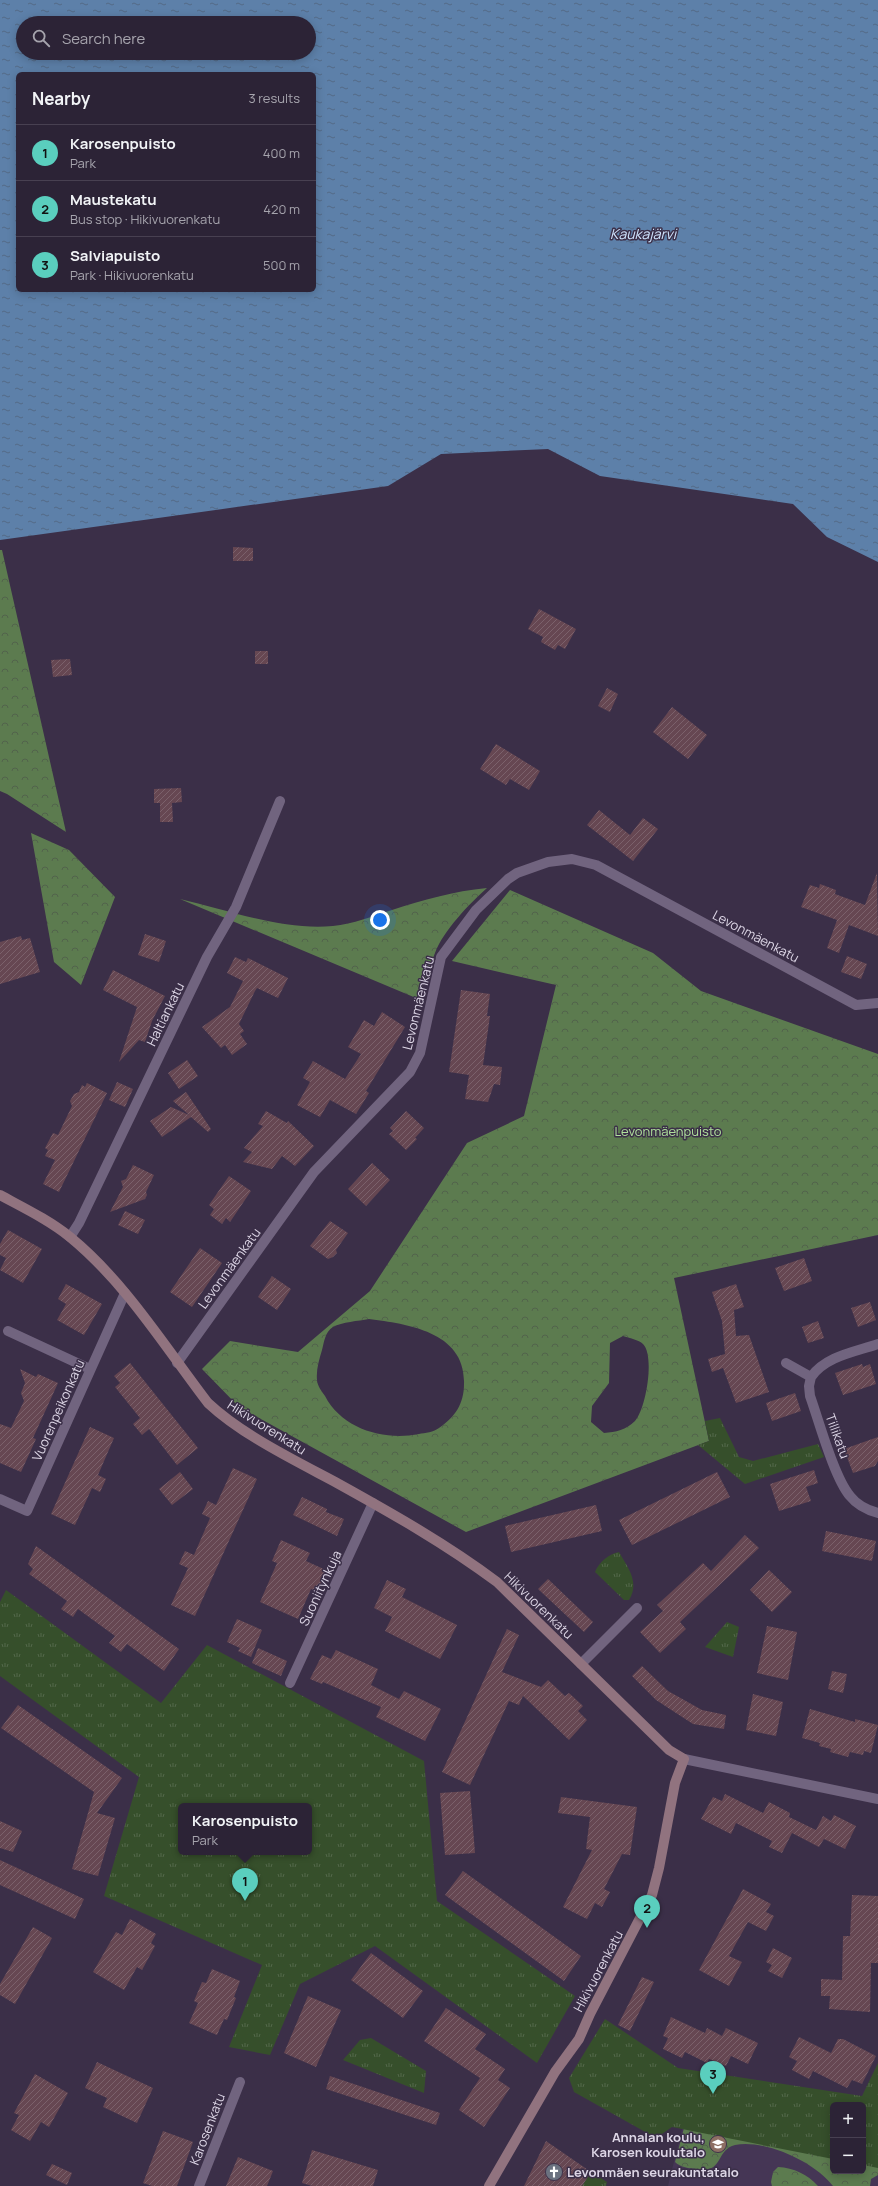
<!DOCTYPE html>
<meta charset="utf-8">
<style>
:root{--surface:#2c2336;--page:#342b3e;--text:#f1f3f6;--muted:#a6a4ad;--line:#484051;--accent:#5acebe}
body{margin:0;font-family:Manrope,sans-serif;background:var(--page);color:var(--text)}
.controls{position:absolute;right:12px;bottom:12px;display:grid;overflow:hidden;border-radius:6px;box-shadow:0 2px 10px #0003}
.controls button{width:36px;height:36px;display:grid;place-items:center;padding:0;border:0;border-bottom:1px solid var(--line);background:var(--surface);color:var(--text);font:20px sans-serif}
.you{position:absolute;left:380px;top:920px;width:14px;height:14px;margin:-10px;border:3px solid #fff;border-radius:50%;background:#1a73e8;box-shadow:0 0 0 6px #1a73e833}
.badge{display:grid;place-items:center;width:26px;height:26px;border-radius:50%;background:var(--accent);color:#111;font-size:13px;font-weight:700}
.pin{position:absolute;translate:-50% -33px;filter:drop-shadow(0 1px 2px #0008)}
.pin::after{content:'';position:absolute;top:21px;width:14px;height:12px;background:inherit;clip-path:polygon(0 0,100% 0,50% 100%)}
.popup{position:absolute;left:178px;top:1803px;width:134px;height:52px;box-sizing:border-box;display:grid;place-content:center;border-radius:6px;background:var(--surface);filter:drop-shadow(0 1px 3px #0005);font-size:13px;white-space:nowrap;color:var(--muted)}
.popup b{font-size:15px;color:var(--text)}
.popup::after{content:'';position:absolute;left:50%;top:100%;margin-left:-8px;border:8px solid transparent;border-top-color:var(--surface)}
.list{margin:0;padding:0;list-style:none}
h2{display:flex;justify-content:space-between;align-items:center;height:52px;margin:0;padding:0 16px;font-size:17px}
h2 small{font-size:13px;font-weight:400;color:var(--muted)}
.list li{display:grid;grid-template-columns:26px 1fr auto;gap:12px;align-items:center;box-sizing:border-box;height:56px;padding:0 16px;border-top:1px solid var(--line)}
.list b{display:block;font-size:15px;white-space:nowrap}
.list p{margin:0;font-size:13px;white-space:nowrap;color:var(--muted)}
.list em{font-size:13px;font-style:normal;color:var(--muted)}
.icon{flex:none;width:22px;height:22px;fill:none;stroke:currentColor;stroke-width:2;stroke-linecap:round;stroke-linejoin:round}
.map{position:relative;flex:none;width:878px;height:2186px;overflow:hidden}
.search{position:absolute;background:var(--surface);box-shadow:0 2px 10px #0003;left:16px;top:16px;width:300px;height:44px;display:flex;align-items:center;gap:10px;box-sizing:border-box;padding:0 14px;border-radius:22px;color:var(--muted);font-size:15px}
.panel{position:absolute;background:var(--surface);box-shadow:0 2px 10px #0003;left:16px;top:72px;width:300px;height:220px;border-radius:6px}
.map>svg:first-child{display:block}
.built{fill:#453655}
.forest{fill:url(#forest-crowns);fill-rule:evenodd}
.park{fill:url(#park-tufts);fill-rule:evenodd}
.water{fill:url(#water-ripples);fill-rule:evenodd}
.building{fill:url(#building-hatch)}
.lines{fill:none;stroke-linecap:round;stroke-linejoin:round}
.street{stroke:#71647f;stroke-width:10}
.secondary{stroke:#91737f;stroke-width:10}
.labels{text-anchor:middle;stroke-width:3;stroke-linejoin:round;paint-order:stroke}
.street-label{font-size:13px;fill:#ddd6e6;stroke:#3b2f48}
.park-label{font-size:13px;fill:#afe09c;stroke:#3b2f48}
.poi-label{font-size:13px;font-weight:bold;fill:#ddd6e6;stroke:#3b2f48;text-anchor:end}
.water-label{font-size:14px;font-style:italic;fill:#d0e5ff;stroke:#3b2f48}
</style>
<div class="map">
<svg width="878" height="2186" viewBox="0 0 878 2186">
<defs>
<pattern id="forest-crowns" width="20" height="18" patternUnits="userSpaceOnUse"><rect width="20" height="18" fill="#5c7b4f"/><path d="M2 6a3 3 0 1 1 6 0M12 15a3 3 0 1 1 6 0" fill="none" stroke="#52634b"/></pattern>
<pattern id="park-tufts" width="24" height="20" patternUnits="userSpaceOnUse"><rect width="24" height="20" fill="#364f2b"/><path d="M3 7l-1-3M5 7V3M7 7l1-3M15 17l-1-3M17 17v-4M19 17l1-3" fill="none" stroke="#53684a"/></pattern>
<pattern id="water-ripples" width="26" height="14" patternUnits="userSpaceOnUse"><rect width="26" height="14" fill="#5d80a9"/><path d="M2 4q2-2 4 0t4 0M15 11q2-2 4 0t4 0" fill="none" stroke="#546a86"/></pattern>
<pattern id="building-hatch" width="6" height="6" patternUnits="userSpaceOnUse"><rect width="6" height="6" fill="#664752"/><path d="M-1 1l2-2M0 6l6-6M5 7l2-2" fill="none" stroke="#7b616b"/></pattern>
</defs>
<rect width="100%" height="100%" fill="#3b2f48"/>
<!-- built -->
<path class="built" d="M682,2129L833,2159V2171H863L878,2168V2186H668Z"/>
<!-- forest -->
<path class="forest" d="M0,550H2L66,832L7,794L0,791Z
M31,833L69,850L115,897L81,985L54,962Z
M487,888C470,903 443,931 435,953C428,969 426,984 416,998L180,899C227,910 285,931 333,926C353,924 373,916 392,910C423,900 454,891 487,888Z
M510,890L653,953L701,991L878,1054V1235L674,1278L709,1441L466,1532L239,1407L202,1369L230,1341L298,1352L370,1291L467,1143L524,1116L556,985L452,961ZM369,1319C408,1324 466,1332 464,1384C464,1404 455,1417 439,1428C434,1432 425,1433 419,1434C384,1441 342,1429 325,1396C322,1392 317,1385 317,1380C316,1370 319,1360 322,1350C324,1342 325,1332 333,1327C342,1322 358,1321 369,1319ZM623,1336C629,1338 639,1340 643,1344C655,1356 646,1409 635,1421C626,1430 616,1432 604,1433L591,1422L592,1406L609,1383L610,1343Z
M833,2116V2171H863V2120L878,2125V2175L871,2179L870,2186H833C815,2162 765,2139 735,2145C715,2150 724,2175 695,2169C688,2168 680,2167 675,2162L684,2128Z
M778,2167C794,2168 807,2174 818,2186H772L771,2182L773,2172Z"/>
<!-- park -->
<path class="park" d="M720,1418L739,1457L753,1461L818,1444L824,1457L745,1484L698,1445L709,1441L705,1421Z
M619,1552C628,1568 640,1582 629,1600H624L595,1572C599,1562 609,1554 619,1552Z
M6,1590L161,1703L207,1645L424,1761L437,1901L575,1996L537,2063L375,1946L300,1984L270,2055L229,2047L262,1965L104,1896L139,1777L0,1676V1602ZM181,1806H309V1852H181Z
M727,1622L739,1627L733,1657L705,1647Z
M605,2019L678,2068L862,2096L878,2063V2168L863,2165V2105H833V2159L672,2127L656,2138L574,2092L569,2078Z
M371,2038L426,2071L424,2093L343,2060L360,2040Z
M591,2172L607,2182L606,2186H582Z"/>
<!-- water -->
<path class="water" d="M0,0H878V562L827,537L793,504L600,476L548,449L441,454L388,486L0,540ZM23,23H309V53H23ZM18,74H314V290H18Z"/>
<!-- building -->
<path class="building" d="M233,547L253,548V561H233Z
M539,609L576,629L565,649L558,645L555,650L541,642L543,637L528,629Z
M255,651H268V664H255Z
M70,659L72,675L53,677L51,660Z
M607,688L618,694L610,712L598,706Z
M672,707L707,735L688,759L653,732Z
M496,744L540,771L529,790L510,779L506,785L480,769Z
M181,788L182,802L172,803L173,822H160V803H154V789Z
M599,810L630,835L643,818L658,829L633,861L587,825Z
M877,873L878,936L849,925L839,953L827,948L837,920L801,907L810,885L819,888L820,884L836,890L835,894L865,905Z
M145,934L166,941L159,962L138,955Z
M21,936L22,940L30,938L40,972L0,984V942Z
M847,956L867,964L861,979L841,972Z
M235,957L246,962L248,958L288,978L278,998L257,988L255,991L239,1024L244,1031L240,1034L247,1044L232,1055L225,1045L221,1048L202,1027L230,1007L243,981L227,973Z
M113,970L165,996L152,1021L145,1042L139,1040L119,1062L137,1007L103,990Z
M461,990L490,994L487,1016H490L483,1065L502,1067L500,1085L494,1084L488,1102L465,1099L469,1075L449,1072Z
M382,1012L405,1027L366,1091L369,1093L356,1114L330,1100L320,1117L297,1105L310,1082L303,1078L313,1061L345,1079L361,1054L348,1047L364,1020L374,1026Z
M187,1060L198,1076L179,1089L168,1073Z
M117,1082L133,1089L125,1107L109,1100Z
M87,1083L107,1093L59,1192L43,1184L55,1160L45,1156L48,1150L45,1148L53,1133L58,1135L72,1106L70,1101L74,1094L79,1092L82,1085L85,1087Z
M186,1092L211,1129L208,1132L191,1117L162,1137L150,1121L171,1107L189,1115L173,1101Z
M266,1111L287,1123L288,1121L314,1146L295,1166L282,1156L272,1169L243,1162L252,1152L244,1148L263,1126L258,1124Z
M406,1111L424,1128L415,1138L417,1139L406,1150L389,1134L393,1131L390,1128Z
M372,1163L390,1180L366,1206L348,1189Z
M133,1165L154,1175L146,1192L147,1195L145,1199L110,1212L123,1187L121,1181L126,1179Z
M229,1176L251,1191L230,1222L226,1218L222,1224L210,1215L214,1209L209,1205Z
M125,1211L145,1220L138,1234L118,1225Z
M330,1221L348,1233L336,1250L337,1253L333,1257L328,1259L310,1246Z
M8,1230L42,1249L23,1283L0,1270L6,1258L0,1255V1244Z
M200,1248L222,1263L192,1307L170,1292Z
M804,1258L812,1281L784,1291L775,1268Z
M272,1276L291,1289L277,1310L258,1297Z
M66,1284L102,1304L84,1335L57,1320L66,1304L58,1299Z
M736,1284L744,1307L734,1310L736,1336L749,1335L769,1392L736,1403L723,1368L712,1372L708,1359L725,1354L722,1321L712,1292Z
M870,1302L876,1320L858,1327L851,1308Z
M818,1321L824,1338L808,1343L802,1327Z
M130,1363L198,1448L177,1465L149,1429L142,1435L133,1424L140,1418L115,1387L120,1383L114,1376Z
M862,1364L863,1367L870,1364L876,1384L843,1395L835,1373Z
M20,1369L36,1377L38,1374L58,1383L33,1438L36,1439L21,1472L0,1463V1424L11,1428L24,1401L21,1393L25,1383Z
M795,1393L801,1411L772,1421L766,1403Z
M90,1427L114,1438L98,1475L106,1479L100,1492L92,1488L75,1525L51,1514Z
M878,1437V1461L875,1466L853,1473L844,1449Z
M233,1468L257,1479L195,1616L171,1605L188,1568L179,1564L185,1551L194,1555L210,1518L202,1514L208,1501L216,1505Z
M814,1470L818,1483L806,1487L811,1501L779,1511L770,1484Z
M180,1472L193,1489L172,1505L159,1489Z
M717,1472L730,1497L632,1545L619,1520Z
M302,1497L327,1509L326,1512L344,1519L337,1536L293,1515Z
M596,1505L602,1531L511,1552L505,1526Z
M826,1531L876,1541L872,1561L822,1551Z
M745,1535L759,1548L680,1622L686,1629L660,1653L640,1632L663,1611L657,1605L703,1563L711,1571Z
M281,1540L310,1553L306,1561L328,1571L318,1592L311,1589L298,1619L260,1602L277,1563L272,1561Z
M36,1546L179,1649L164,1671L127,1644L121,1652L109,1643L115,1636L78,1609L73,1617L61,1609L67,1601L29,1574L33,1569L28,1564Z
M769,1570L792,1592L772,1612L750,1590Z
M548,1579L593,1622L584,1632L538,1589Z
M387,1580L406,1589L402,1597L457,1625L440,1659L385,1631L392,1617L374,1608Z
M237,1619L262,1630L251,1657L238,1651L240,1648L227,1642Z
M767,1626L797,1632L788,1680L757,1673Z
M507,1629L519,1635L502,1672L541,1687L548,1680L565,1696L569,1693L583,1706L578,1711L587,1720L569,1740L523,1696L519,1705L509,1701L470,1785L442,1772Z
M258,1648L287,1661L281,1676L252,1663Z
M336,1650L378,1669L371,1685L399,1699L404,1691L441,1709L425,1741L376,1717L381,1707L323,1682L322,1684L310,1679L322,1655L331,1659Z
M642,1666L668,1691L702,1710L726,1715L724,1729L693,1724L656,1700L632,1676Z
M832,1671L847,1674L843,1693L828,1689Z
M753,1694L783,1702L776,1736L746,1730Z
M18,1705L122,1778L97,1813L115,1818L98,1876L72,1869L94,1792L1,1728Z
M810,1709L855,1722V1719L878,1725L871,1753L864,1751L863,1755L850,1752L848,1757L830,1752L831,1749L819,1746L820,1743L802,1738Z
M470,1791L475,1853L445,1855L440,1793Z
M725,1794L763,1813L769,1802L790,1813L789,1817L816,1830L823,1816L831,1821L834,1815L856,1826L845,1849L824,1839L819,1847L792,1833L782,1853L769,1847L772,1841L736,1823L731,1834L701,1819L713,1797L722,1801Z
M561,1797L637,1807L630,1855L622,1854L604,1889L610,1892L602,1907L595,1903L587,1919L563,1907L592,1850L586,1849L590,1817L558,1813Z
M0,1821L22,1831L13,1852L0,1848Z
M0,1860L84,1899L75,1919L0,1885Z
M463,1871L581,1956L564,1981L445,1895Z
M743,1889L771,1904L766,1912L774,1916L766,1931L748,1922L729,1956L742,1962L729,1986L699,1970Z
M852,1895L878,1896V1963H871L870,2012L829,2009L830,1996H821V1979L842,1980L843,1936H850Z
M130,1919L156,1934L151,1943L155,1946L142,1970L137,1967L124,1990L93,1972L116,1932L122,1935Z
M33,1927L52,1938L15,2004L0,1995V1984Z
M773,1948L792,1958L782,1978L768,1971L772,1965L766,1962Z
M371,1953L423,1991L403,2018L351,1980Z
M212,1969L240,1981L234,1997L236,1998L227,2020L224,2019L217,2035L189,2023L198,2003L194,2001L202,1982L206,1983Z
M642,1977L654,1982L630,2031L618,2025Z
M308,1996L341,2010L316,2067L284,2053Z
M446,2008L486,2034L475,2049L505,2069L498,2080L510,2088L484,2127L459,2110L480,2078L424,2041Z
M671,2017L705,2033L707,2028L722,2036L726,2028L758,2043L748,2064L731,2056L726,2066L709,2059L707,2063L685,2052L682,2058L663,2049L668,2038L663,2036Z
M799,2037L831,2053L838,2039H843L876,2056L862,2084L852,2080L847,2088L813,2071L809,2079L792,2070L797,2061L789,2057Z
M97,2062L153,2088L137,2123L103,2107L107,2098L85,2088Z
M35,2074L68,2093L49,2127L41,2122L30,2141L11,2130L19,2115L14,2113Z
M330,2076L440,2113L436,2125L326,2089Z
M163,2131L193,2142L177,2186H152L143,2183Z
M546,2141L591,2172L582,2186H524Z
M312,2150L378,2170L373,2186H312L302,2183Z
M238,2157L273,2171L267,2186H226Z
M52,2164L72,2173L67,2185L46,2175Z"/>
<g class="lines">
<!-- street -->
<path class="street" d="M70,1237L79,1223L207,957L236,907L280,801
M8,1331L90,1369
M177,1363L314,1172L410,1072L420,1053L441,957L476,910L508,879L517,873L548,862L572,859L596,865L856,1005L878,1003
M786,1363L811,1377L809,1386L810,1396C819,1421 834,1477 850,1496C857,1505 867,1510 878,1513
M811,1377C826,1356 855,1352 878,1344
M0,1499L27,1511L125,1293
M581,1664L637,1608
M290,1683L373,1503
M684,1759L878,1799
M199,2186L240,2082"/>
<!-- secondary -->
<path class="secondary" d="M0,1195C24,1208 49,1220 70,1237C126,1283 165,1347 208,1403C242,1435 296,1461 337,1483C393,1514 446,1544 497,1582L669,1750L684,1759L675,1783L659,1868L652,1895L590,2014L579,2039L555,2072L489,2186"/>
</g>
<!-- icons -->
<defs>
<g id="school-disc" transform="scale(0.9)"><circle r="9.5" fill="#8d6e63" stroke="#3b2f48"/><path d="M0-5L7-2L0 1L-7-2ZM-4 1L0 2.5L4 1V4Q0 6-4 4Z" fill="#fff"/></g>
<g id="church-disc" transform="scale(0.9)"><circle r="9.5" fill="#6b7280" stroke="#3b2f48"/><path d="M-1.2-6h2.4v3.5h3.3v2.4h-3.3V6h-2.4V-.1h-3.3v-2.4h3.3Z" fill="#fff"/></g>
</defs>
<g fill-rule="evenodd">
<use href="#school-disc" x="718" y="2144"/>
<use href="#church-disc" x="554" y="2172"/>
</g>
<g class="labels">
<!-- street labels -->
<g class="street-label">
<text transform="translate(756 936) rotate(28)" y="5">Levonmäenkatu</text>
<text transform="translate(418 1003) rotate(-76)" y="5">Levonmäenkatu</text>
<text transform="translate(165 1014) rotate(-64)" y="5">Haltiankatu</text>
<text transform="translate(229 1268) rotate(-54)" y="5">Levonmäenkatu</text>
<text transform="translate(58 1410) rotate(-66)" y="5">Vuorenpeikonkatu</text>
<text transform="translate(267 1427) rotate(32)" y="5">Hikivuorenkatu</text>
<text transform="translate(838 1436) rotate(70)" y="5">Tillikatu</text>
<text transform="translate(320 1588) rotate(-65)" y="5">Suoniitynkuja</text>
<text transform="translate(539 1605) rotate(44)" y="5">Hikivuorenkatu</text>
<text transform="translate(598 1971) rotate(-62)" y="5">Hikivuorenkatu</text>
<text transform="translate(207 2129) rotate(-69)" y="5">Karosenkatu</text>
</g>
<!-- park labels -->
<g class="park-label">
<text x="668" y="1136">Levonmäenpuisto</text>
</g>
<!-- poi labels -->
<g class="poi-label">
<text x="705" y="2142">Annalan koulu,<tspan x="705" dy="15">Karosen koulutalo</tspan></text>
<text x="567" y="2177" text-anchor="start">Levonmäen seurakuntatalo</text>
</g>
<!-- water labels -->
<g class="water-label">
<text x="643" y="239">Kaukajärvi</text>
</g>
</g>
</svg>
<div class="controls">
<button>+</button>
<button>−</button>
</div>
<div class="you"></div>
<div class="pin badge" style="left:245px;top:1901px">1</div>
<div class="popup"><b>Karosenpuisto</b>Park</div>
<div class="pin badge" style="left:647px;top:1928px">2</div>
<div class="pin badge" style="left:713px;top:2094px">3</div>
<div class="search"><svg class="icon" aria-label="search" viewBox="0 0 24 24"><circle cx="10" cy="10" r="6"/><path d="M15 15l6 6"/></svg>Search here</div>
<section class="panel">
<h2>Nearby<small>3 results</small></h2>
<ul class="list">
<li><span class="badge">1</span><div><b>Karosenpuisto</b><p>Park</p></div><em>400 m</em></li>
<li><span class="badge">2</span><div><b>Maustekatu</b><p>Bus stop · Hikivuorenkatu</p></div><em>420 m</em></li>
<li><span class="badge">3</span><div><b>Salviapuisto</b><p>Park · Hikivuorenkatu</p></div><em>500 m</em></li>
</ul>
</section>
</div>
